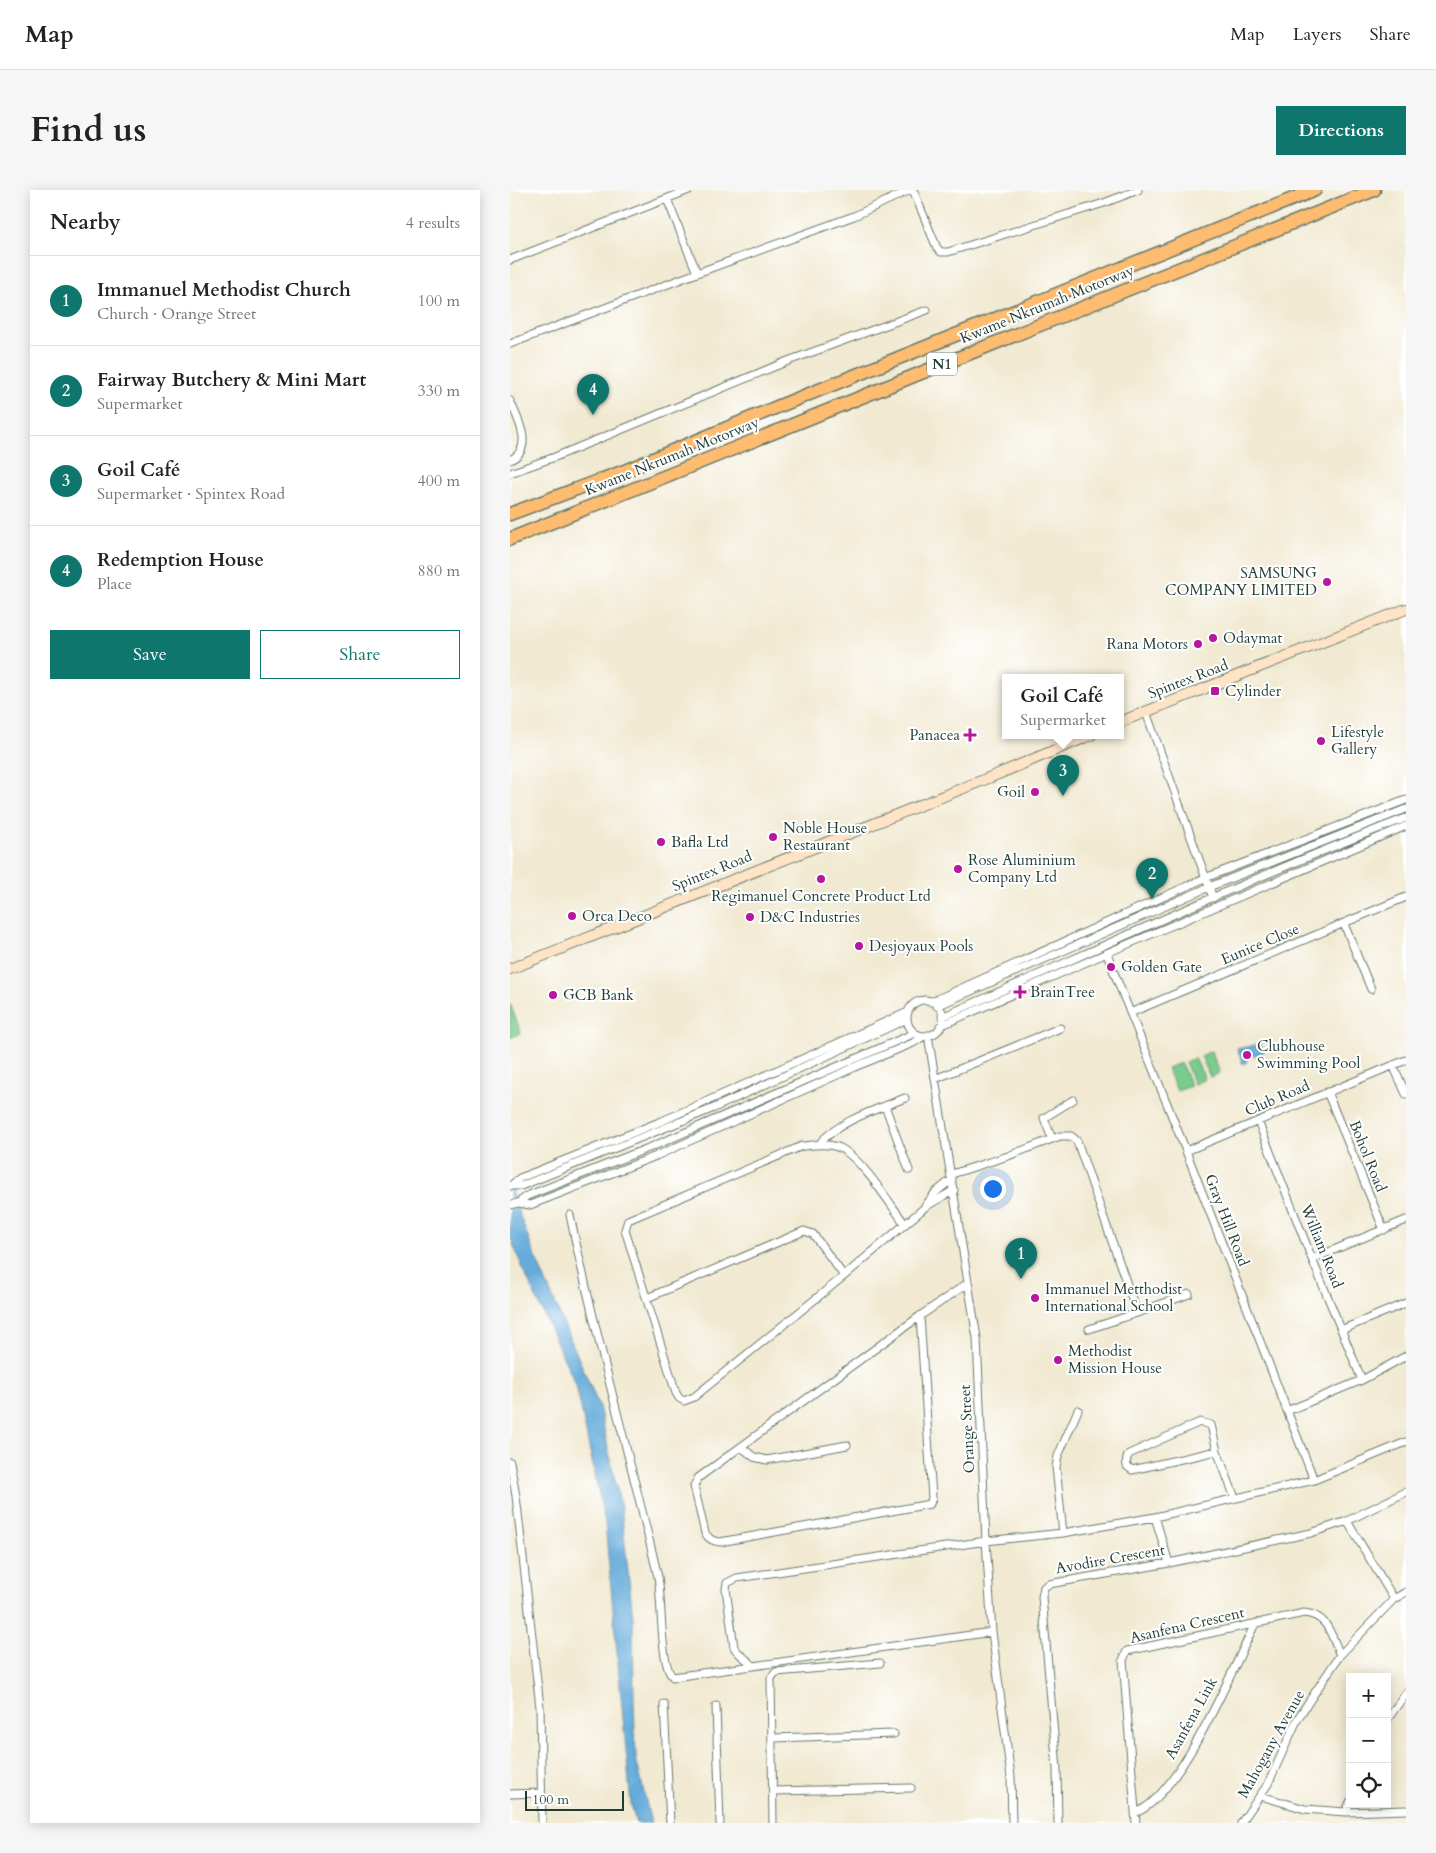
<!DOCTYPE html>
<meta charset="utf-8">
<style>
:root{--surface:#fff;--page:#f6f6f6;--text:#222;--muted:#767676;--line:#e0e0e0;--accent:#0f766e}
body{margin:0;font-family:Cardo,serif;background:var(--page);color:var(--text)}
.controls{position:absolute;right:15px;bottom:15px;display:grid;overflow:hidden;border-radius:0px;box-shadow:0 2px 12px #0003}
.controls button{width:45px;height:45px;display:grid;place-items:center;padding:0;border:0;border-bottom:1px solid var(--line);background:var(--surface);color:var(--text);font:25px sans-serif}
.scale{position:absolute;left:15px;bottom:12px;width:99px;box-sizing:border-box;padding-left:5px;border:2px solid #1f3d34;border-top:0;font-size:14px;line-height:18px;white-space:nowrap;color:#1f3d34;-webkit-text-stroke:4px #fff;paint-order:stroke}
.you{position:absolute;left:482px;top:998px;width:18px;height:18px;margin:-12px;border:4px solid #fff;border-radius:50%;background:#1a73e8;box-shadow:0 0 0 8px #1a73e833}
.badge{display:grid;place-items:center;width:32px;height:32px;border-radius:50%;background:var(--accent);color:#fff;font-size:16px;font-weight:700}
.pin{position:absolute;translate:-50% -41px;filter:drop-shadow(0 1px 2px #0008)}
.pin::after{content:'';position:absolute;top:26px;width:18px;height:15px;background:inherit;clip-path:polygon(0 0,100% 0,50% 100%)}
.popup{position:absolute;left:492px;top:484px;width:122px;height:65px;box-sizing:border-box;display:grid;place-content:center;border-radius:0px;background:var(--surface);filter:drop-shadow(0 1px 4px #0005);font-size:16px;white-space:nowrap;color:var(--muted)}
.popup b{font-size:19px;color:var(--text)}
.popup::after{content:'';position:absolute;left:50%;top:100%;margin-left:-10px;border:10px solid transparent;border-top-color:var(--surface)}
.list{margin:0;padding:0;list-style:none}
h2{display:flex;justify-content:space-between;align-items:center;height:65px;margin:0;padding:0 20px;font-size:21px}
h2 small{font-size:16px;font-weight:400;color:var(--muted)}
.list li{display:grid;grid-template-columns:32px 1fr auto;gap:15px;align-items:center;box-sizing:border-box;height:90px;padding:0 20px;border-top:1px solid var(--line)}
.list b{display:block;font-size:19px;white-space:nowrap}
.list p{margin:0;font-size:16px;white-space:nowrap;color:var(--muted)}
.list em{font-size:16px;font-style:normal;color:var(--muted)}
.actions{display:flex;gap:10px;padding:15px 20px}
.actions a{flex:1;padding:11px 0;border:1px solid var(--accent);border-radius:0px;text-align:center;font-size:18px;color:var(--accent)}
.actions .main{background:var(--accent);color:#fff}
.icon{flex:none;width:28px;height:28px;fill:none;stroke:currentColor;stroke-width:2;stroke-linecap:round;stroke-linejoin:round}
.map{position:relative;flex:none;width:896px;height:1633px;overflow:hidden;border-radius:0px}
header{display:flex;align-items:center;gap:30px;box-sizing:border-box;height:70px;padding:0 25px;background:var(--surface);border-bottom:1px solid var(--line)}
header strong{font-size:24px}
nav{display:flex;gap:28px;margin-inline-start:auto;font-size:18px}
.intro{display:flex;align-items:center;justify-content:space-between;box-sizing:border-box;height:120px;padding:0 30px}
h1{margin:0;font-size:35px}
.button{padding:12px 22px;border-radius:0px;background:var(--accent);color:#fff;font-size:18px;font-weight:700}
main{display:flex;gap:30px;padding:0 30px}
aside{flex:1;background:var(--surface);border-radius:0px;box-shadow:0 2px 12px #0003}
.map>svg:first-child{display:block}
.green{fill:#7acb8d;stroke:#4c8460}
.water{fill:#65acdb;stroke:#427488}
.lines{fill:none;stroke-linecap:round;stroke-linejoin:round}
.minor-casing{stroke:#68796b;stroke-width:9}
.secondary-casing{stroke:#68796b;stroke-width:12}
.motorway-casing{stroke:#68796b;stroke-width:15}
.minor{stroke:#fff;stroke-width:7}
.secondary{stroke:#fee4c6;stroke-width:10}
.motorway{stroke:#fdbc70;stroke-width:12}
.poi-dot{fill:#b5179e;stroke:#fff;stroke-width:2}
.labels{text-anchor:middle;stroke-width:4;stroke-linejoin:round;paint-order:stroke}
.shield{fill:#fff;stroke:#627771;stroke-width:1}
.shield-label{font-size:14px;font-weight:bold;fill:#1f3d34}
.street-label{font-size:15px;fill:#1f3d34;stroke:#fff}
.poi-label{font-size:15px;fill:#1f3d34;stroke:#fff;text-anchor:start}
</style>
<header>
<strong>Map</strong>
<nav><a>Map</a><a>Layers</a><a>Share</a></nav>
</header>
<div class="intro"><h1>Find us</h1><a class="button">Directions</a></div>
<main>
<aside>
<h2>Nearby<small>4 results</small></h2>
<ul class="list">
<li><span class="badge">1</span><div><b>Immanuel Methodist Church</b><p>Church · Orange Street</p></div><em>100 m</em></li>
<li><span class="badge">2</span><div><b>Fairway Butchery &amp; Mini Mart</b><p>Supermarket</p></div><em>330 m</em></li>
<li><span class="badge">3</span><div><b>Goil Café</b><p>Supermarket · Spintex Road</p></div><em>400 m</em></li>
<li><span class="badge">4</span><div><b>Redemption House</b><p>Place</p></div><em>880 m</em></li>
</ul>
<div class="actions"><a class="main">Save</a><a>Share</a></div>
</aside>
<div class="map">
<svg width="896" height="1633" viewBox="0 0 896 1633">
<rect width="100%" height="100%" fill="#fff"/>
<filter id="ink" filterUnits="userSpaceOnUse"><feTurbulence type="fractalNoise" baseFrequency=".02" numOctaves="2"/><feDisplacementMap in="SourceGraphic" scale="10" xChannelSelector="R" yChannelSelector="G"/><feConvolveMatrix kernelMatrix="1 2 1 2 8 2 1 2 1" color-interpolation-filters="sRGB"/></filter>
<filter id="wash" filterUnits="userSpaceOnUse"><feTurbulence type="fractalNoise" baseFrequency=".0096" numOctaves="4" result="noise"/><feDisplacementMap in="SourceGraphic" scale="20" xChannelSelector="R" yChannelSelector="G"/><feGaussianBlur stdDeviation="1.12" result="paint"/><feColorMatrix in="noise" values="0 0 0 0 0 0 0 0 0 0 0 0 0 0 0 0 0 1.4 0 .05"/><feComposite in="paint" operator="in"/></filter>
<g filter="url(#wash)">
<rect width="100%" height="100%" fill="#f1e9d1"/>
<!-- green -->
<path class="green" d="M0,813L11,843L0,848Z
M701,861L710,883L700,887L691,866Z
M685,868L695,889L684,894L675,872Z
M671,873L681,896L667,901L657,878Z"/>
<!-- water -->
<path class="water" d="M750,854L754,862L736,868L737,872L733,874L727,859Z
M0,998L24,1064L89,1216L111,1318L123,1427L124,1511L126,1568L141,1633H126L121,1614L95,1333L66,1195L13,1079L0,1046Z"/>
</g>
<g filter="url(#ink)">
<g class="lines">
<!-- minor casing -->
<g class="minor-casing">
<path id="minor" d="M403,0L427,58L431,62H438L594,13L628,0
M157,9L187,83
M0,70L179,0
M0,154L187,83L344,26L400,0
M0,211C8,229 25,259 0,270
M0,283L45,267L278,171L417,120
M636,522L703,708
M834,734L861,799
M597,763L601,774
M603,780L676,961L804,1290
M397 828a18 18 0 1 1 36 0a18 18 0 1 1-36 0Z
M421,812L695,688L896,610
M427,816L699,697L896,619
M620,823L896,707
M432,827C586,760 739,688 896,628
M430,836L597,763L896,636
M418,845L467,1148L476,1351L482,1442L501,1587L502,1633
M883,875L896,904
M425,889L550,838
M817,902L874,1040
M375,916L399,980
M748,931L802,1069L852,1190
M542,949L534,928L563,910
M309,954C330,930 366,920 395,908
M676,961L896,870
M442,984L498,966L550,946H561L567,951L627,1123L679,1104
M0,996L10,988L152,931L398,822
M2,996H11L204,918L397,829
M8,1013L20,1015L146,966L352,874L403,853L414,846
M0,1015L8,1013L17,1006L146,955L405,843
M417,1016L444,1000
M60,1025C85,1147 120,1266 148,1387C152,1407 150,1477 163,1487L243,1476
M395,1034C380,1014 352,969 330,958C318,953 304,955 292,956L118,1030L115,1040L166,1203L169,1208L174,1211L184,1207L334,1086L413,1019L425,1003L442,989
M802,1069L896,1030
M137,1108L294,1041L303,1044L334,1086
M410,1126L422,1308L420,1314L210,1352C202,1351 199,1349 195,1343L184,1296L188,1288L410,1126L458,1093
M579,1139L627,1123
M831,1140L896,1113
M777,1221L852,1190L896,1166
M231,1257L244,1267L257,1270L337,1255
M707,1261L701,1235L690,1232L619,1264C616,1268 616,1271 617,1276L622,1280L707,1261L725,1308
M0,1272L6,1306L30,1517L32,1633
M645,1327L659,1373
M837,1331L884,1409
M553,1343L546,1277L548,1266L568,1220
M482,1442L243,1476C237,1468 229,1466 224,1457L216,1399L217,1393L227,1388L476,1351L553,1343L645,1327L804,1290L896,1252
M154,1514L160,1633
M206,1516L210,1633
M877,1530L896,1503
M263,1548L384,1544
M263,1601L401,1598
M0,1604L31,1603
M751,1606L795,1619L836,1622L896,1620
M836,1622L840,1612
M625,1623C670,1607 723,1478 745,1434
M263,1633L261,1488L266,1482L370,1473
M548,1633L547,1579L532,1407L534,1397L539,1394L659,1373L801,1343L837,1331L896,1302
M626,1633L613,1470L617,1461L794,1423C818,1425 821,1445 830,1465
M731,1633L758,1594L788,1528L830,1465L884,1409L896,1402"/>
</g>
<!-- secondary casing -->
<g class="secondary-casing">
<path id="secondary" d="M610,532L896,419
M0,779L481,587L581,545"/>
</g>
<!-- motorway casing -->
<g class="motorway-casing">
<path id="motorway" d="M0,324L117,280L267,217L805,0
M0,349L864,0"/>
</g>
<!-- minor -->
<use href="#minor" class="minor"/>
<!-- secondary -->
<use href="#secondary" class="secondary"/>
<!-- motorway -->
<use href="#motorway" class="motorway"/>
</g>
</g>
<!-- markers -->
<g class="poi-dot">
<circle cx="817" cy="392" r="5"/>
<circle cx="703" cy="448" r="5"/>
<circle cx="688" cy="454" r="5"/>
<rect x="700" y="496" width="10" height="10" rx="2.5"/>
<path d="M457.5 537.5h5v5h5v5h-5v5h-5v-5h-5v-5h5z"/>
<circle cx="811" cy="551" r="5"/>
<circle cx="525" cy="602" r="5"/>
<circle cx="263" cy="647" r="5"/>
<circle cx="151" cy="652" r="5"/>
<circle cx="448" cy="679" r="5"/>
<circle cx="311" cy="689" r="5"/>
<circle cx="62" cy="726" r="5"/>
<circle cx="240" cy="727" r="5"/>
<circle cx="349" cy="756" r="5"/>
<circle cx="601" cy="777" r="5"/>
<path d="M507.5 794.5h5v5h5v5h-5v5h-5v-5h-5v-5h5z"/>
<circle cx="43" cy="805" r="5"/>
<circle cx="737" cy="865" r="5"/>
<circle cx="525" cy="1108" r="5"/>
<circle cx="548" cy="1170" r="5"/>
</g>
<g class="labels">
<!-- shield labels -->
<rect class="shield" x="417" y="162.5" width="30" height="23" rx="4"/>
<g class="shield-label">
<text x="432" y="179">N1</text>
</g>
<!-- street labels -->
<g class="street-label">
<text transform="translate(537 114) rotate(-22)" y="5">Kwame Nkrumah Motorway</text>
<text transform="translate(162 266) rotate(-22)" y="5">Kwame Nkrumah Motorway</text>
<text transform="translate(678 489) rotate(-21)" y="5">Spintex Road</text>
<text transform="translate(202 681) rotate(-22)" y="5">Spintex Road</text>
<text transform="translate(750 754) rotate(-23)" y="5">Eunice Close</text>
<text transform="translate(767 908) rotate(-23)" y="5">Club Road</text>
<text transform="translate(858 966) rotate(68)" y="5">Bohol Road</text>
<text transform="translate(717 1030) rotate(69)" y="5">Gray Hill Road</text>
<text transform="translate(812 1056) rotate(68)" y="5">William Road</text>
<text transform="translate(457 1239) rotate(-93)" y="5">Orange Street</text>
<text transform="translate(600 1369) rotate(-10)" y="5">Avodire Crescent</text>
<text transform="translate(677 1435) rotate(-13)" y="5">Asanfena Crescent</text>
<text transform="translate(681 1528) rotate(-61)" y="5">Asanfena Link</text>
<text transform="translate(761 1554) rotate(-61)" y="5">Mahogany Avenue</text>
</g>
<!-- poi labels -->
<g class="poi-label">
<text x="807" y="388" text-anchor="end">SAMSUNG<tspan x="807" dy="17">COMPANY LIMITED</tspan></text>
<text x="713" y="453">Odaymat</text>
<text x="678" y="459" text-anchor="end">Rana Motors</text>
<text x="715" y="506">Cylinder</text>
<text x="821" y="547">Lifestyle<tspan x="821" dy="17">Gallery</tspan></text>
<text x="450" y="550" text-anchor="end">Panacea</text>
<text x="515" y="607" text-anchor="end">Goil</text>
<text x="273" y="643">Noble House<tspan x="273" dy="17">Restaurant</tspan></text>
<text x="161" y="657">Bafla Ltd</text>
<text x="458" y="675">Rose Aluminium<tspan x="458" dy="17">Company Ltd</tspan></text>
<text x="311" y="711" text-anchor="middle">Regimanuel Concrete Product Ltd</text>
<text x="72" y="731">Orca Deco</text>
<text x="250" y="732">D&amp;C Industries</text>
<text x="359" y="761">Desjoyaux Pools</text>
<text x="611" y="782">Golden Gate</text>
<text x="520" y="807">BrainTree</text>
<text x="53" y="810">GCB Bank</text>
<text x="747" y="861">Clubhouse<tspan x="747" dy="17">Swimming Pool</tspan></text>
<text x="535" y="1104">Immanuel Metthodist<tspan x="535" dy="17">International School</tspan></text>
<text x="558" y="1166">Methodist<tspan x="558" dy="17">Mission House</tspan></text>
</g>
</g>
</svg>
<div class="controls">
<button>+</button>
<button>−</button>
<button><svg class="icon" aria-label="locate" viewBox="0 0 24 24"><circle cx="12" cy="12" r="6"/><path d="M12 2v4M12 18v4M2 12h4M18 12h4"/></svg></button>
</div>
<div class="scale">100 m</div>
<div class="you"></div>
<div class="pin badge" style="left:511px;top:1089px">1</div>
<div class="pin badge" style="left:642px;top:709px">2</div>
<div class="pin badge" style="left:553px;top:606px">3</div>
<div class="popup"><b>Goil Café</b>Supermarket</div>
<div class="pin badge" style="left:83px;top:225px">4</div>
</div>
</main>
